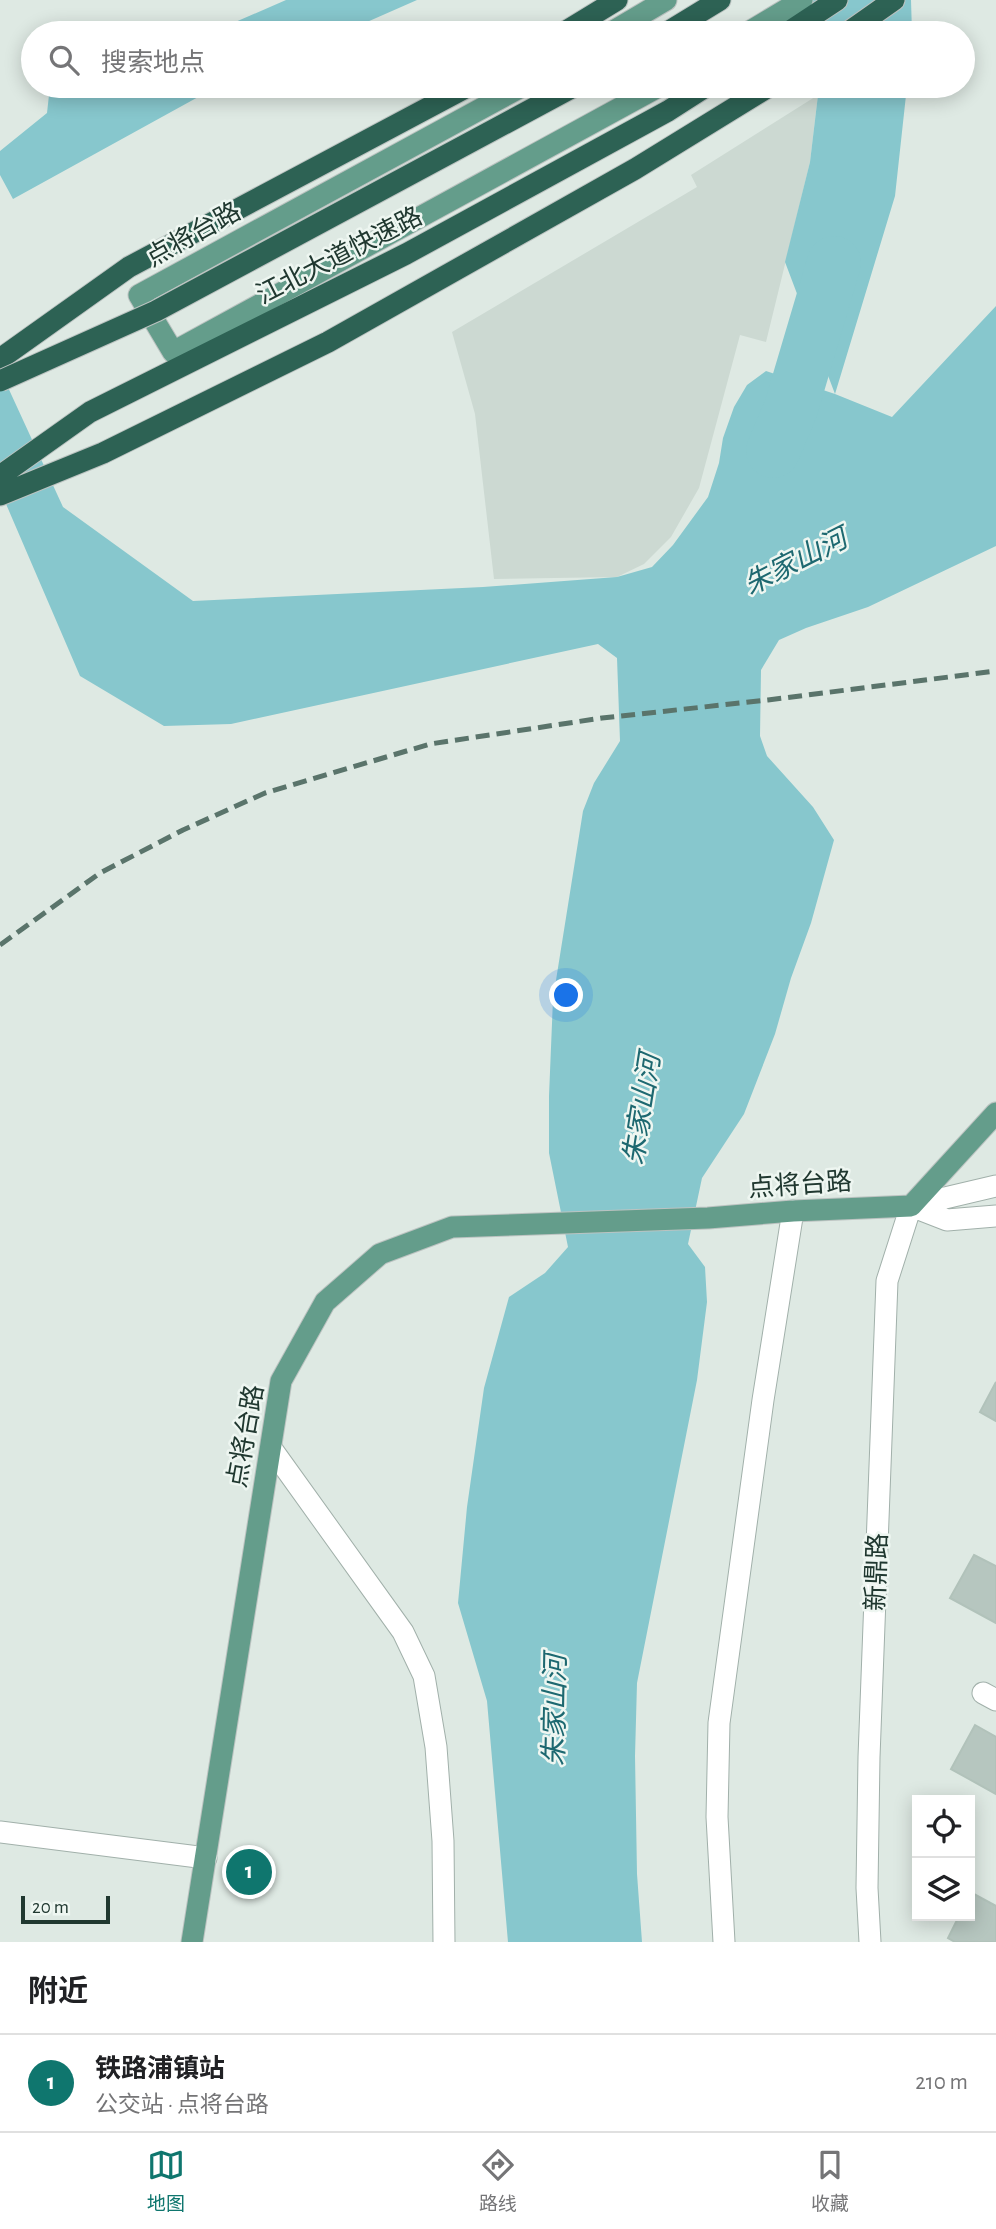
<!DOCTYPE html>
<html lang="zh">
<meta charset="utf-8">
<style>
:root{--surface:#fff;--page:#f2f2f2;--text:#202124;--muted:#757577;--line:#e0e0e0;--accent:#0f766e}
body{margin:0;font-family:"Alegreya Sans","Noto Sans SC",sans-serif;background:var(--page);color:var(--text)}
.controls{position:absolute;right:21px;bottom:21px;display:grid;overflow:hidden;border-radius:0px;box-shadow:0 4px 18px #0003}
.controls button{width:63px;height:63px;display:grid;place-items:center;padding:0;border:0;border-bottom:2px solid var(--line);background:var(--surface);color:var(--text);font:35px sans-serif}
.scale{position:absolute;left:21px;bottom:18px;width:89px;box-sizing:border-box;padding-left:7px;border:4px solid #203830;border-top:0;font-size:19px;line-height:24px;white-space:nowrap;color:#203830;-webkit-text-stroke:5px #eef6f1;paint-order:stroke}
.you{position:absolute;left:567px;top:996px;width:24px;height:24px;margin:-18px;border:5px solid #fff;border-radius:50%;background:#1a73e8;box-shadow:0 0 0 10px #1a73e833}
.badge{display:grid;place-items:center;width:46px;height:46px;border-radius:50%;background:var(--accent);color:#fff;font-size:23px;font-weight:700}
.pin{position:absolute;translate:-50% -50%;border:4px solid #fff;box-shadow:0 2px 7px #0006}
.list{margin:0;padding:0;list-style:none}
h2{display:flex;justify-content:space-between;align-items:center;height:91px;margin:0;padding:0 28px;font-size:30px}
h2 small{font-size:23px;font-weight:400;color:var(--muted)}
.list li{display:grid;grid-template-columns:46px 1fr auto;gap:21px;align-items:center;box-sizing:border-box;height:98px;padding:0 28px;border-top:2px solid var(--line)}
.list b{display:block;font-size:26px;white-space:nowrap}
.list p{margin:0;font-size:23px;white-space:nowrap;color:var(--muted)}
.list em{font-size:23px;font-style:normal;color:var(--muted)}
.icon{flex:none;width:38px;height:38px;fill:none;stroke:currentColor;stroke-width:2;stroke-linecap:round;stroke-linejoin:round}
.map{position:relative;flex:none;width:996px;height:1942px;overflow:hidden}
.search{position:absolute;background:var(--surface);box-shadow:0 4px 18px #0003;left:21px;right:21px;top:21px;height:77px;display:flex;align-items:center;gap:18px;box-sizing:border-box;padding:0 24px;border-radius:38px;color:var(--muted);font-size:26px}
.sheet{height:189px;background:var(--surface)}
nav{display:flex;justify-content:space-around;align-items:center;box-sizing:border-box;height:98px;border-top:2px solid var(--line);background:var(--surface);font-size:19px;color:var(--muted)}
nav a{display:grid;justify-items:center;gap:4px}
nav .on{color:var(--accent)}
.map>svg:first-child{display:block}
.built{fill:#ccd9d2}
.water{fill:#87c7cd}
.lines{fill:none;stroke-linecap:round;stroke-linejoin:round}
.river{stroke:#87c7cd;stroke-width:54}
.building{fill:#b6c6bf;stroke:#b1c2ba;stroke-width:2}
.minor-casing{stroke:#a1b0aa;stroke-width:23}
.major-casing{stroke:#bcc3c1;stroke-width:23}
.highway-casing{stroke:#bcc3c1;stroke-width:23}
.minor{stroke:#fff;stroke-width:21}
.major{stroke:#649d8b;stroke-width:21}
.highway{stroke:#2d6254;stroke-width:21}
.rail{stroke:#5a746b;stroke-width:5;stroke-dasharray:14 7;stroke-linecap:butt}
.highway-bridge-casing{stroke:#bcc3c1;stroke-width:23;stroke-linecap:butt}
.highway-bridge{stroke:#2d6254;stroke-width:21}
.labels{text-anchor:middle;stroke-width:5;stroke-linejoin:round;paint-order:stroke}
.street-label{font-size:26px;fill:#203830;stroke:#eef6f1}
.water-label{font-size:28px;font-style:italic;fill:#1d6870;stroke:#eef6f1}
</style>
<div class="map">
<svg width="996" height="1942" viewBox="0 0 996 1942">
<rect width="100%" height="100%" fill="#dee9e3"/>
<!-- built -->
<path class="built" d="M818,95L810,162L766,342L740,335L699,488L671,537L644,564L617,577L494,579L475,414L452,332L697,187L691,175Z"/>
<!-- water -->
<path class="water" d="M286,0H417L342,33H210Z
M802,0H911L912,33H808Z
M50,86H223L200,96L13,199L0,175V151L47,113Z
M816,86H907L895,196L835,394L892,417L996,306V546L868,607L806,628L779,640L761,670L760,736L767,756L813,807L834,840L811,923L791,978L775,1034L744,1114L702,1178L688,1244L705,1267L707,1302L697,1380L637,1683L635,1756L637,1874L642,1942H508L487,1701L458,1603L467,1507L484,1388L509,1297L545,1273L568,1247L549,1153V1096L553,999L583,811L594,783L620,741L617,658L598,644L231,724L164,726L80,676L0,490V370L63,507L193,601L483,587L617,577L652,567L673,545L708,497L719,463L723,438L734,407L747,385L766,371L835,394L785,262L810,162L818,95Z"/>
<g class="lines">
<!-- river -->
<path class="river" d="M773,451L791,408L834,263"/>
</g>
<!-- building -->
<path class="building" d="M996,1382V1421L980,1412Z
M974,1555L996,1566V1623L950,1598Z
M975,1725L996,1737V1794L951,1769Z
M972,1893L996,1906V1942H955L948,1938L959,1916H970Z"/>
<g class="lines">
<!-- minor casing -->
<g class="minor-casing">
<path id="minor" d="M911,1206L947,1220L996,1216
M911,1206L996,1186
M271,1448L403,1632L424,1676L436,1747L443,1841L444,1942
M983,1693L996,1700
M0,1832L206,1858
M724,1942L717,1817L719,1723L763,1400L793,1211
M870,1942L867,1888L869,1757L887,1281L911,1206"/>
</g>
<!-- major casing -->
<g class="major-casing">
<path id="major" d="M610,33L666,0
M747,33L802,0
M523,86L139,295L173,352L660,86
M192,1942L281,1381L325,1302L380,1254L452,1227L708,1218L793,1211L911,1206L996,1113"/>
</g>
<!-- highway casing -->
<g class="highway-casing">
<path id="highway" d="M563,33L617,0
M666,33L720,0
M787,33L837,0
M847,33L894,0
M0,359L129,267L469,86
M0,476L90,412L406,254L668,111L707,86
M0,495L103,453L328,342L635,169L770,86"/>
</g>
<!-- minor -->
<use href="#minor" class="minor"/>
<!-- major -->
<use href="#major" class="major"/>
<!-- highway -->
<use href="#highway" class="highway"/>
<!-- rail -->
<path class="rail" d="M0,945L100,873L183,830L265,793L430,744L602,718L768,700L996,671"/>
<!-- highway-bridge casing -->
<g class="highway-bridge-casing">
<path id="highway-bridge" d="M0,381L156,311L575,86"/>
</g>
<!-- highway-bridge -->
<use href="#highway-bridge" class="highway-bridge"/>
</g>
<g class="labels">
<!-- street labels -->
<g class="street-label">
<text transform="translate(193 234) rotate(-29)" y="9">点将台路</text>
<text transform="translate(339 255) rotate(-27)" y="9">江北大道快速路</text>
<text transform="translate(800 1184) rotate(-4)" y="9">点将台路</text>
<text transform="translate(245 1436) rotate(-80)" y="9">点将台路</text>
<text transform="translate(876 1572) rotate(-88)" y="9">新鼎路</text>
</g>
<!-- water labels -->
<g class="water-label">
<text transform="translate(795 561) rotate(-27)" y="10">朱家山河</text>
<text transform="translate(641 1109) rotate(-81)" y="10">朱家山河</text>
<text transform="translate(554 1710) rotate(-89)" y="10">朱家山河</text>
</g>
</g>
</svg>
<div class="controls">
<button><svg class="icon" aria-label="locate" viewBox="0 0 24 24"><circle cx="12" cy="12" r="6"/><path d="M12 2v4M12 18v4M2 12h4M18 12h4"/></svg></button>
<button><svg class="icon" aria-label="layers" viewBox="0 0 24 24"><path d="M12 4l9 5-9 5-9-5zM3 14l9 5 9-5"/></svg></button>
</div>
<div class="scale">20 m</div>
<div class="you"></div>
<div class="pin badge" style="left:249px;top:1872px">1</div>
<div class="search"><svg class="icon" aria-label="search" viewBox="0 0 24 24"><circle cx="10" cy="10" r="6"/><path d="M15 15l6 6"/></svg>搜索地点</div>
</div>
<section class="sheet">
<h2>附近<small></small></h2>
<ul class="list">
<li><span class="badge">1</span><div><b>铁路浦镇站</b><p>公交站 · 点将台路</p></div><em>210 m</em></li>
</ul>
</section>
<nav>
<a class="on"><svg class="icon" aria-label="map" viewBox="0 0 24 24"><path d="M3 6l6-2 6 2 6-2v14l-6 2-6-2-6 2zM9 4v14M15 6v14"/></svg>地图</a>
<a><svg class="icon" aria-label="directions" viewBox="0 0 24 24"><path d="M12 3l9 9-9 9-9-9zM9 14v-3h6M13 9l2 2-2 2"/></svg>路线</a>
<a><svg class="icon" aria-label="saved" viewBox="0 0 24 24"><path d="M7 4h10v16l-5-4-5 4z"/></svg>收藏</a>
</nav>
